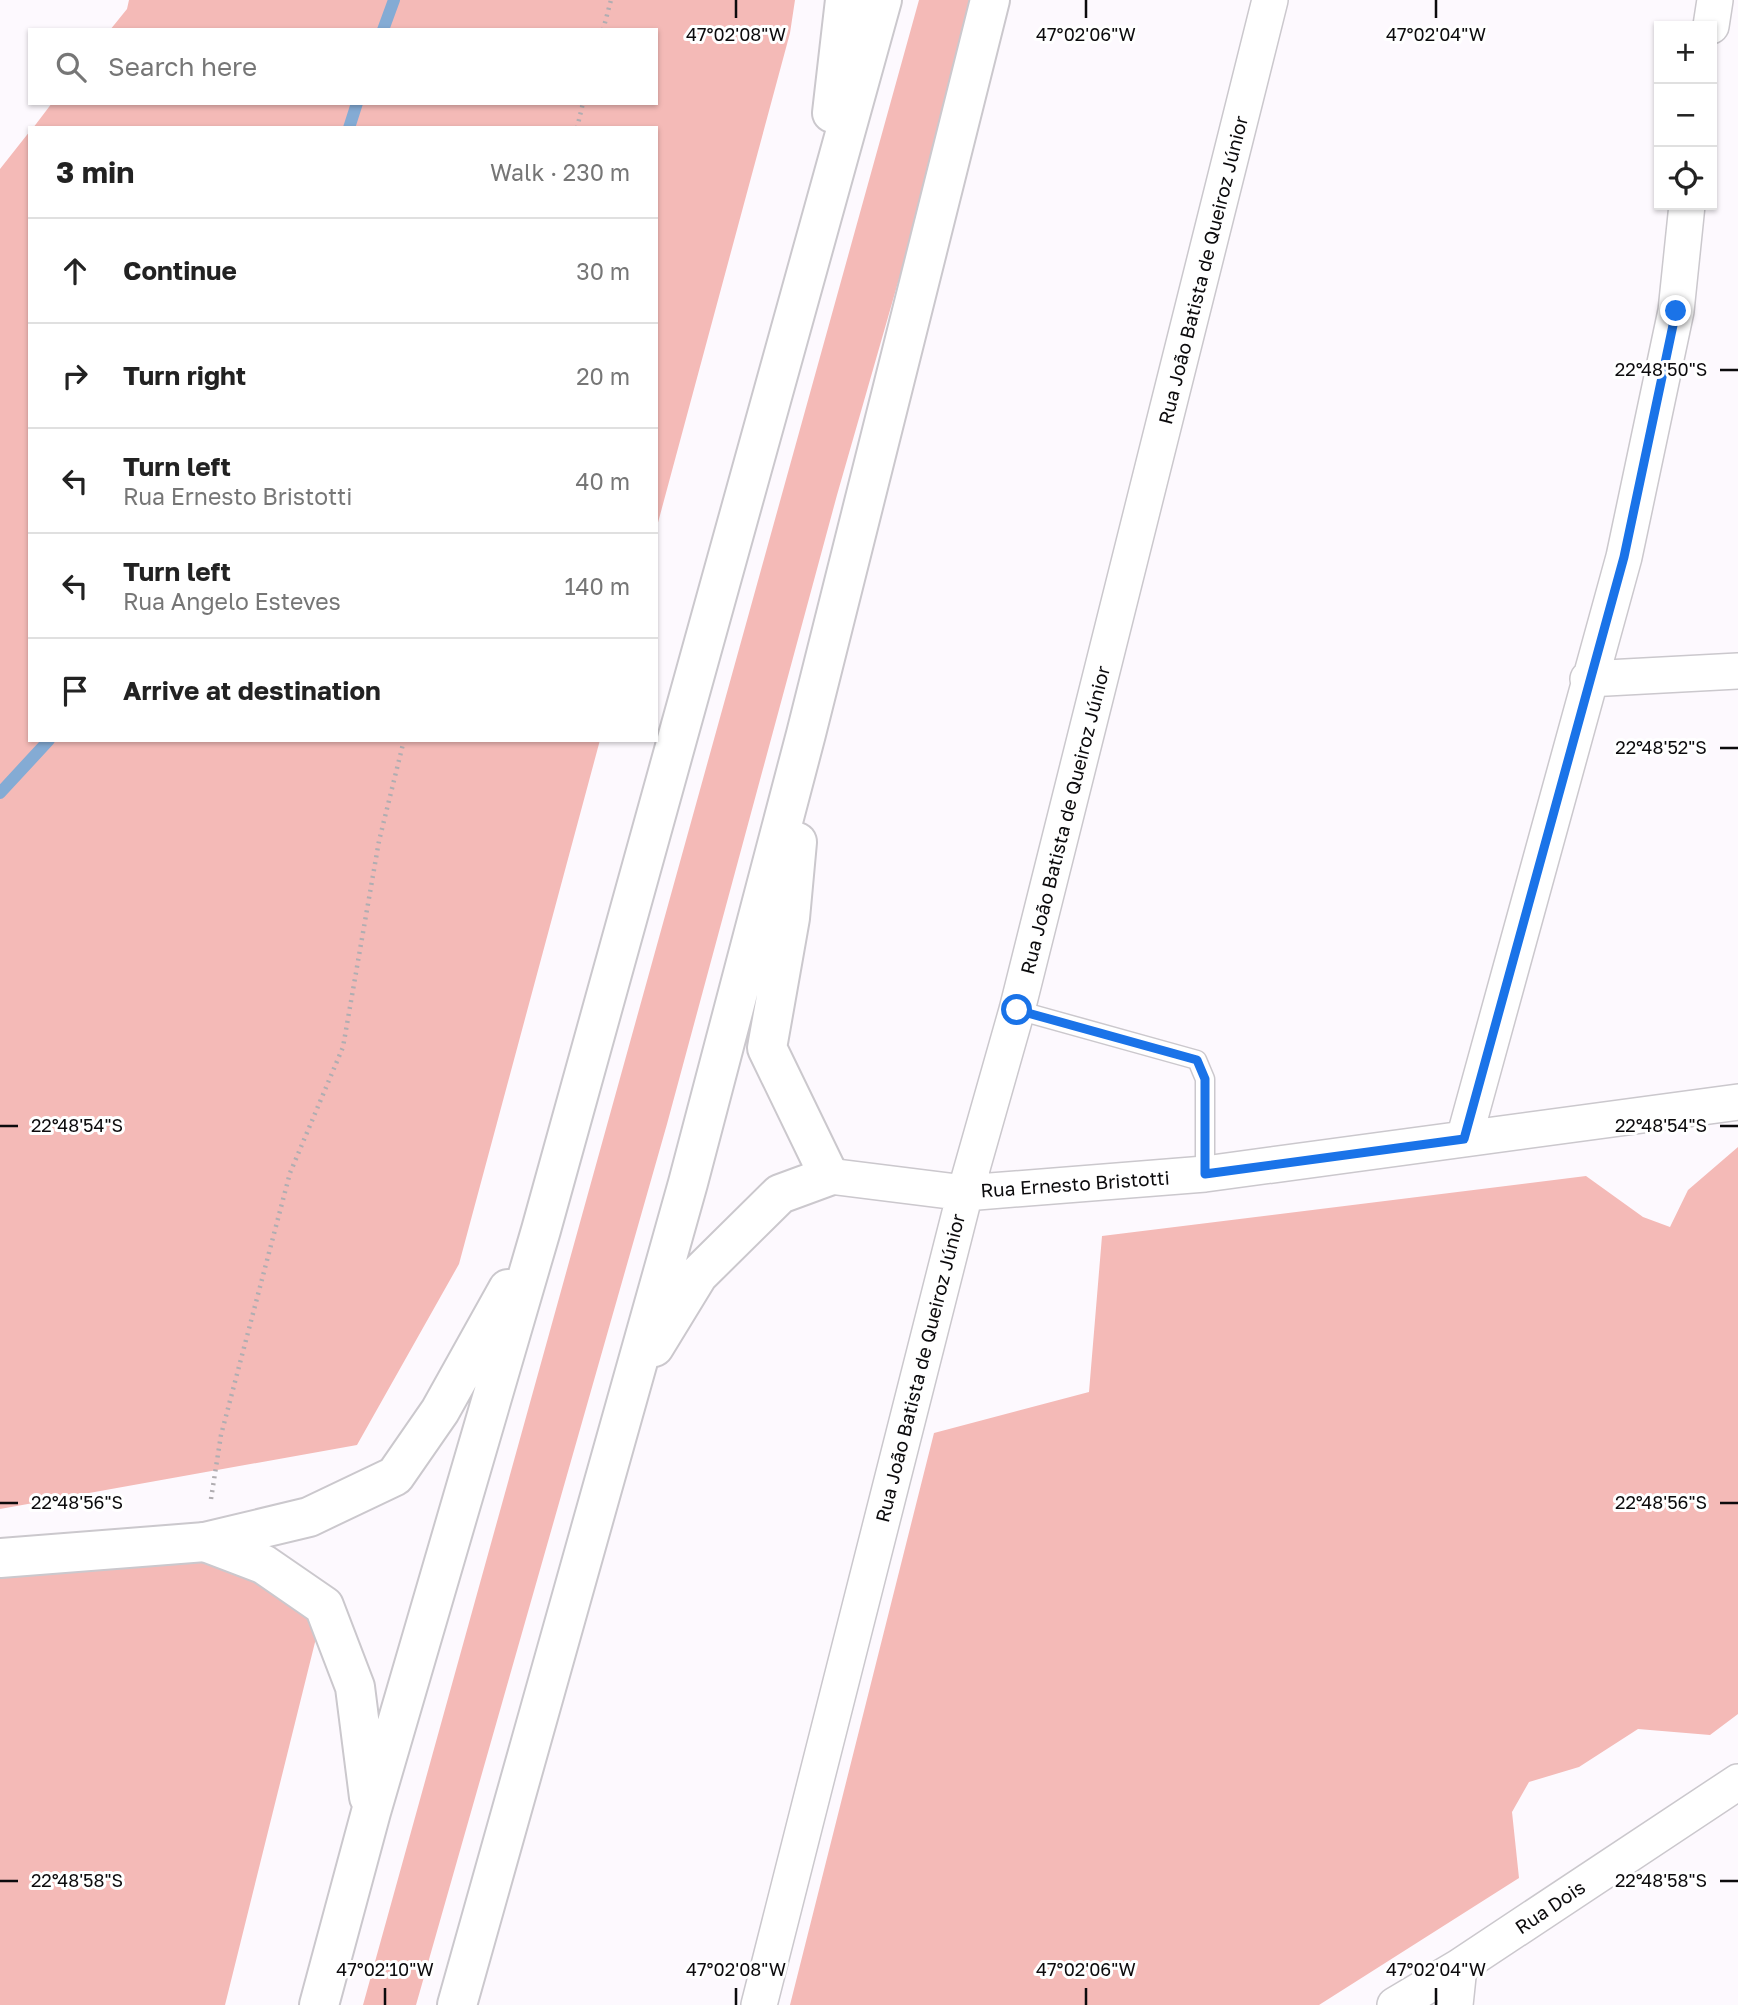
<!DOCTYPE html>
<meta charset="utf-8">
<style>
:root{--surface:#fff;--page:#f6f6f6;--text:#222;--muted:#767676;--line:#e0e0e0}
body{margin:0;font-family:"Golos Text",sans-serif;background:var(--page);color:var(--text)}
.controls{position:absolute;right:21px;top:21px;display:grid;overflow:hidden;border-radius:0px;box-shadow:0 2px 5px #0004}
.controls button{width:63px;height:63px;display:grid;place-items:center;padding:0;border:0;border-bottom:2px solid var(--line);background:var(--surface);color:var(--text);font:35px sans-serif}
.stop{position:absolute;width:21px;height:21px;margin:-16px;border:5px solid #1a73e8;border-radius:50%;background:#fff}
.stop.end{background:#1a73e8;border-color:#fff;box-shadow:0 2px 7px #0008}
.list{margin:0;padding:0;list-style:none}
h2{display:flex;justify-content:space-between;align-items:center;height:91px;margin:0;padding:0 28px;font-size:30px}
h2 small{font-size:23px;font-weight:400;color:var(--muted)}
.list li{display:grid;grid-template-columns:46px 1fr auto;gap:21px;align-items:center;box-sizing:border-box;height:105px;padding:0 28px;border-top:2px solid var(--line)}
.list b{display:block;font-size:26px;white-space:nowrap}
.list p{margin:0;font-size:23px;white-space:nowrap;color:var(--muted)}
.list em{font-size:23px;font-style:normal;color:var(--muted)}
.icon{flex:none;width:38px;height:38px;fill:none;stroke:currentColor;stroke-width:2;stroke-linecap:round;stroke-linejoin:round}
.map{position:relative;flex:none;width:1738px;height:2005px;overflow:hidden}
.search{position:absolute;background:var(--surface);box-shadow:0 2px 5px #0004;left:28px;top:28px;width:630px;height:77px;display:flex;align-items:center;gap:18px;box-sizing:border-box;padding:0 24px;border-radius:0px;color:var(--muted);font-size:26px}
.panel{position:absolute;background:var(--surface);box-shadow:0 2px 5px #0004;left:28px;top:126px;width:630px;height:616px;border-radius:0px}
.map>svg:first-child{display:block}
.green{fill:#f4bab7}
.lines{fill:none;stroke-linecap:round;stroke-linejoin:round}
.stream{stroke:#84abd4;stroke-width:12}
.service-casing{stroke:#cbc8cd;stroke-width:21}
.minor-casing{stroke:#cbc8cd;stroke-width:38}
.secondary-casing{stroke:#cbc8cd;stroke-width:42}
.motorway-casing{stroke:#cbc8cd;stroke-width:42}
.path{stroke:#b0adb1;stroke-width:4.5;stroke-dasharray:2 5;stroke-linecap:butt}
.service{stroke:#fff;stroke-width:18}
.minor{stroke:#fff;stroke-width:35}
.secondary{stroke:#fff;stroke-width:38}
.motorway{stroke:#fff;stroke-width:38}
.route{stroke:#1a73e8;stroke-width:9}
.ticks{fill:none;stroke:#0c0b0d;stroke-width:2.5}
.labels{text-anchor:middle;stroke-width:6;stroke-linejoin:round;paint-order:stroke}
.street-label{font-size:19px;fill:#0c0b0d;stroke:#fff}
.ticks-label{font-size:18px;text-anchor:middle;fill:#0c0b0d;stroke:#fff;stroke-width:6;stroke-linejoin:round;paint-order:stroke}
</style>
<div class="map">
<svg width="1738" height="2005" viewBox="0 0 1738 2005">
<rect width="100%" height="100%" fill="#fdf9fe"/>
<!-- green -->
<path class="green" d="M129,0H795L790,33L656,530V128H33L52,103H656V30H110L127,9Z
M919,0H979L837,495L667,1124L416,2005H363Z
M30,131V740H600L459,1264L357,1445L0,1509V169Z
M1738,1147V1714L1710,1735L1638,1729L1579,1767L1529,1782L1512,1812L1519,1878L1319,2005H790L934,1433L1089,1392L1102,1236L1586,1176L1643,1217L1670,1227L1688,1190Z
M205,1542L324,1606L225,2005H0V1558Z"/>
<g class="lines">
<!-- stream -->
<path class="stream" d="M383,30L394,0
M349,128L357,103
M0,793L49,740"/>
<!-- service casing -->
<g class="service-casing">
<path id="service" d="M1017,1010L1197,1060L1205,1079V1174"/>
</g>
<!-- minor casing -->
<g class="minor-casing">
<path id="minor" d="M1711,26L1715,0
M1588,679L1738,671
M1464,1139L1624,557L1676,311L1687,205
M829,1176L965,1193L1205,1174L1738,1102
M759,2005L965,1193L1017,1010L1270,0
M1395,2005L1459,1967L1738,1782
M1455,2005L1459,1967"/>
</g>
<!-- secondary casing -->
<g class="secondary-casing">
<path id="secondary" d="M0,1558L205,1542"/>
</g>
<!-- motorway casing -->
<g class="motorway-casing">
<path id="motorway" d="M832,113L845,0
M654,1347L698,1275L780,1194L829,1176L767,1048L790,918L797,842
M205,1542L309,1517L395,1476L440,1411L508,1289
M205,1542L263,1564L324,1606L355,1687L369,1797
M319,2005L371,1812L541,1230L882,0
M457,2005L688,1183L806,734L990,0"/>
</g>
<!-- path -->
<path class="path" d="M603,30L611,0
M577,128L583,103
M211,1499L221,1435L290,1173L343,1047L379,841L404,740"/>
<!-- service -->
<use href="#service" class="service"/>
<!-- minor -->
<use href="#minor" class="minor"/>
<!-- secondary -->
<use href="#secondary" class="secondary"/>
<!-- motorway -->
<use href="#motorway" class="motorway"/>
</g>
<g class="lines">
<!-- route -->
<path class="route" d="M1017,1010L1197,1060L1205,1079V1174L1464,1139L1624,557L1676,311"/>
</g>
<!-- ticks -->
<path class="ticks" d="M736,0V18M1086,0V18M1436,0V18M1720,370H1738M1720,748H1738M0,1126H18M1720,1126H1738M0,1503H18M1720,1503H1738M0,1881H18M1720,1881H1738M385,1988V2005M736,1988V2005M1086,1988V2005M1436,1988V2005"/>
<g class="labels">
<!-- street labels -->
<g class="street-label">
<text transform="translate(1203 270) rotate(-76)" y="7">Rua João Batista de Queiroz Júnior</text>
<text transform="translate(1065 820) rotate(-76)" y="7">Rua João Batista de Queiroz Júnior</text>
<text transform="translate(1075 1184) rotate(-4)" y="7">Rua Ernesto Bristotti</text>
<text transform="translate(920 1368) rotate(-76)" y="7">Rua João Batista de Queiroz Júnior</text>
<text transform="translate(1550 1907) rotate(-34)" y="7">Rua Dois</text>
</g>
</g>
<g class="ticks-label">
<text x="736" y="41">47°02'08"W</text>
<text x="1086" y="41">47°02'06"W</text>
<text x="1436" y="41">47°02'04"W</text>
<text x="1661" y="376">22°48'50"S</text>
<text x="1661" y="754">22°48'52"S</text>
<text x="77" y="1132">22°48'54"S</text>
<text x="1661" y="1132">22°48'54"S</text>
<text x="77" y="1509">22°48'56"S</text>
<text x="1661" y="1509">22°48'56"S</text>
<text x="77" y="1887">22°48'58"S</text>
<text x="1661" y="1887">22°48'58"S</text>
<text x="385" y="1976">47°02'10"W</text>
<text x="736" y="1976">47°02'08"W</text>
<text x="1086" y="1976">47°02'06"W</text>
<text x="1436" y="1976">47°02'04"W</text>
</g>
</svg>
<div class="controls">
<button>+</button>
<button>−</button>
<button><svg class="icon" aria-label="locate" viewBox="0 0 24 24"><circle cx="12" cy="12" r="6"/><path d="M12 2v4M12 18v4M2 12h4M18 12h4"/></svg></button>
</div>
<div class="stop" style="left:1017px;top:1010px"></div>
<div class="stop end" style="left:1676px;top:311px"></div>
<div class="search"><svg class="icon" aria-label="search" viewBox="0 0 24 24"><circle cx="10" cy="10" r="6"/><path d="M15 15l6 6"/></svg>Search here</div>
<section class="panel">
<h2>3 min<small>Walk · 230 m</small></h2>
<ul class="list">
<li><svg class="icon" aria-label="ahead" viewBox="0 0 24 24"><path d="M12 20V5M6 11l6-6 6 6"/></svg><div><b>Continue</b></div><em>30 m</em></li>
<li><svg class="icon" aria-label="right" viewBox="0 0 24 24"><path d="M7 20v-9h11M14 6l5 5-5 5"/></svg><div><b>Turn right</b></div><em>20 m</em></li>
<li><svg class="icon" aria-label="left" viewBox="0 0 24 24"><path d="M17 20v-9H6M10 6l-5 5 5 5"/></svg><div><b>Turn left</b><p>Rua Ernesto Bristotti</p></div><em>40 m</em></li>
<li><svg class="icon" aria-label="left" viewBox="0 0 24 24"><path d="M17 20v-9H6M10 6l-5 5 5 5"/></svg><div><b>Turn left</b><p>Rua Angelo Esteves</p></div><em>140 m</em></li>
<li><svg class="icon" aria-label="arrive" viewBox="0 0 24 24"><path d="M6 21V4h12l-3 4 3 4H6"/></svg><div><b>Arrive at destination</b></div></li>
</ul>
</section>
</div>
